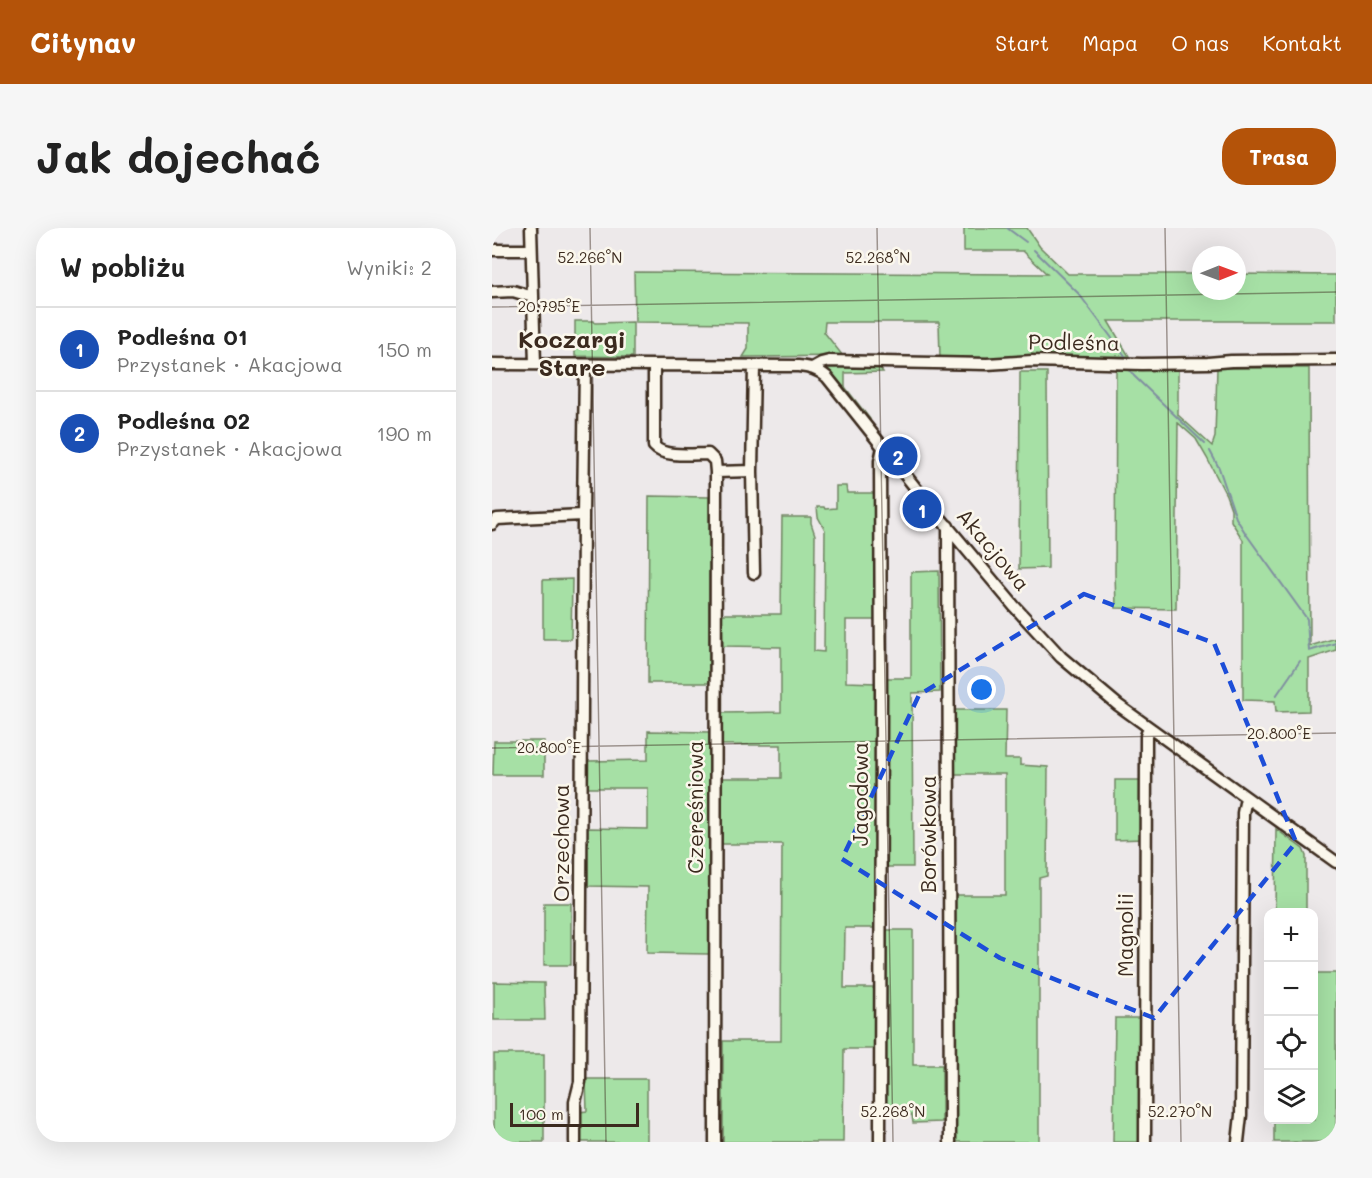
<!DOCTYPE html>
<html lang="pl">
<meta charset="utf-8">
<style>
:root{--surface:#fff;--page:#f6f6f6;--text:#222;--muted:#767676;--line:#e0e0e0;--accent:#b45309}
body{margin:0;font-family:Mali,sans-serif;background:var(--page);color:var(--text)}
.controls{position:absolute;right:18px;bottom:18px;display:grid;overflow:hidden;border-radius:12px;box-shadow:0 6px 24px #0002}
.controls button{width:54px;height:54px;display:grid;place-items:center;padding:0;border:0;border-bottom:2px solid var(--line);background:var(--surface);color:var(--text);font:30px sans-serif}
.compass{position:absolute;left:700px;top:18px;width:54px;height:54px;border-radius:50%;background:var(--surface);box-shadow:0 6px 24px #0002;rotate:89deg}
.scale{position:absolute;left:18px;bottom:15px;width:129px;box-sizing:border-box;padding-left:6px;border:3px solid #3b2a1e;border-top:0;font-size:16px;line-height:21px;white-space:nowrap;color:#3b2a1e;-webkit-text-stroke:4px #fbf7ec;paint-order:stroke}
.you{position:absolute;left:490px;top:462px;width:21px;height:21px;margin:-15px;border:4px solid #fff;border-radius:50%;background:#1a73e8;box-shadow:0 0 0 9px #1a73e833}
.badge{display:grid;place-items:center;width:39px;height:39px;border-radius:50%;background:var(--accent);color:#fff;font-size:20px;font-weight:700}
.pin{position:absolute;translate:-50% -50%;border:3px solid #fff;box-shadow:0 2px 6px #0006}
.list{margin:0;padding:0;list-style:none}
h2{display:flex;justify-content:space-between;align-items:center;height:78px;margin:0;padding:0 24px;font-size:26px}
h2 small{font-size:20px;font-weight:400;color:var(--muted)}
.list li{display:grid;grid-template-columns:39px 1fr auto;gap:18px;align-items:center;box-sizing:border-box;height:84px;padding:0 24px;border-top:2px solid var(--line)}
.list b{display:block;font-size:22px;white-space:nowrap}
.list p{margin:0;font-size:20px;white-space:nowrap;color:var(--muted)}
.list em{font-size:20px;font-style:normal;color:var(--muted)}
.icon{flex:none;width:33px;height:33px;fill:none;stroke:currentColor;stroke-width:2;stroke-linecap:round;stroke-linejoin:round}
.map{position:relative;flex:none;width:844px;height:914px;overflow:hidden;border-radius:24px}
header{display:flex;align-items:center;gap:36px;box-sizing:border-box;height:84px;padding:0 30px;background:var(--accent);color:#fff}
header strong{font-size:28px}
nav{display:flex;gap:33px;margin-inline-start:auto;font-size:21px}
.intro{display:flex;align-items:center;justify-content:space-between;box-sizing:border-box;height:144px;padding:0 36px}
h1{margin:0;font-size:42px}
.button{padding:15px 27px;border-radius:24px;background:var(--accent);color:#fff;font-size:21px;font-weight:700}
main{display:flex;gap:36px;padding:0 36px}
aside{flex:1;background:var(--surface);border-radius:24px;box-shadow:0 6px 24px #0002}
.map>svg:first-child{display:block}
.green{fill:#a6e0a5;stroke:#708562;stroke-width:1.5}
.lines{fill:none;stroke-linecap:round;stroke-linejoin:round}
.stream{stroke:#808fa0;stroke-width:2}
.minor-casing{stroke:#3b2a1e;stroke-width:15}
.minor{stroke:#fbf7ec;stroke-width:10}
.marked{fill:none;stroke:#1d4ed8;stroke-width:4.5;stroke-dasharray:12 8;stroke-linejoin:round}
.ticks{fill:none;stroke:#3b2a1e;stroke-width:1.5;stroke-opacity:0.45}
.labels{text-anchor:middle;stroke-width:5;stroke-linejoin:round;paint-order:stroke}
.street-label{font-size:21px;fill:#3b2a1e;stroke:#fbf7ec}
.quarter-label{font-size:24px;font-weight:bold;fill:#3b2a1e;stroke:#fbf7ec}
.ticks-label{font-size:15px;text-anchor:middle;fill:#3b2a1e;stroke:#fbf7ec;stroke-width:5;stroke-linejoin:round;paint-order:stroke}
</style>
<header>
<strong>Citynav</strong>
<nav><a>Start</a><a>Mapa</a><a>O nas</a><a>Kontakt</a></nav>
</header>
<div class="intro"><h1>Jak dojechać</h1><a class="button">Trasa</a></div>
<main>
<aside>
<h2>W pobliżu<small>Wyniki: 2</small></h2>
<ul class="list">
<li><span class="badge" style="background:#1a4fb4">1</span><div><b>Podleśna 01</b><p>Przystanek · Akacjowa</p></div><em>150 m</em></li>
<li><span class="badge" style="background:#1a4fb4">2</span><div><b>Podleśna 02</b><p>Przystanek · Akacjowa</p></div><em>190 m</em></li>
</ul>
</aside>
<div class="map">
<svg width="844" height="914" viewBox="0 0 844 914">
<rect width="100%" height="100%" fill="#ede9ea"/>
<filter id="ink" filterUnits="userSpaceOnUse"><feTurbulence type="fractalNoise" baseFrequency=".0167" numOctaves="2"/><feDisplacementMap in="SourceGraphic" scale="12" xChannelSelector="R" yChannelSelector="G"/><feConvolveMatrix kernelMatrix="1 2 1 2 8 2 1 2 1" color-interpolation-filters="sRGB"/></filter>
<g filter="url(#ink)">
<!-- green -->
<path class="green" d="M472,0H535L548,19L576,46H709V63H745V46L844,47V93H616L637,128L534,130L448,129L447,94H333L332,104L351,128L251,129L256,121V95L143,94L142,44L555,46L531,23H472Z
M83,93H102L103,95L141,94V129L83,128Z
M368,137L388,140L391,144L353,145V159L378,191L374,192L352,161L333,139V138Z
M725,140H817L818,418L844,410V422L817,431V483L784,484L783,473L751,472V312L739,293V281L734,267L715,230L704,211L686,195L684,381L624,380L623,345L624,142L686,141V187L720,218L723,209Z
M528,144H555L556,340L527,341Z
M344,258H354L355,265H383L384,392H354V454L384,455L386,700H353L352,760H385L386,821H352L351,914H231V813H289L290,616H230V550H289V517H230V485L289,484V419L231,418L230,386H289L290,289H319V295L323,307L322,423L332,424L333,302L326,289L325,279H332L333,281L344,280Z
M157,268L217,269V455H156Z
M447,343L448,464L420,465L421,639H391L392,450H419V344Z
M80,351L79,411H51V352Z
M460,482H514L513,531H528V537L556,539L555,648L547,650V914H462V667H513V546H461Z
M156,503L217,504V726L155,725L156,659L96,658L95,600L156,601V560H95L96,533L156,532Z
M2,513H52V547H1Z
M623,552H651V611L623,612Z
M784,601L811,621L814,628V684H783Z
M52,675H79V737H52Z
M392,702H421V837H450V894L421,895L420,887L392,886Z
M822,745H844V914H782V892H822Z
M2,754L52,755L53,792H2Z
M623,790H650L649,914H621Z
M2,826H52V914H2Z
M94,851H155V914H87V884L95,883Z"/>
<g class="lines">
<!-- stream -->
<path class="stream" d="M515,0L534,14
M542,22L587,66L634,129
M637,141L642,148L713,216
M718,223L727,240L744,290L754,306L815,391L817,423L844,415
M784,468L808,433"/>
<!-- minor casing -->
<g class="minor-casing">
<path id="minor" d="M39,0L43,136
M0,22H39
M0,64L21,63L41,69
M0,136L306,138C317,139 326,141 335,149L434,273L522,378L569,429L626,477L844,634
M162,137V218C172,230 201,226 216,226L223,233L224,244
M320,140L329,135L337,133L495,136L540,133L650,136L716,135L739,133L844,132
M260,243L262,345
M0,296L5,291L91,287
M456,298L458,914
M83,914V874L88,854L91,287L93,137
M223,914L224,244L260,243L262,138
M388,914L389,463L388,233L391,219
M653,914L654,508L657,500
M746,914L749,887L751,585L754,570"/>
</g>
<!-- minor -->
<use href="#minor" class="minor"/>
</g>
</g>
<!-- marked area -->
<path class="marked" d="M592,366L722,415L804,614L662,790L508,730L350,631L427,467Z"/>
<!-- ticks -->
<path class="ticks" d="M98,0L114,914M385,0L401,914M673,0L689,914M0,79L844,64M0,520L844,505"/>
<g class="labels">
<!-- street labels -->
<g class="street-label">
<text transform="translate(582 115) rotate(1)" y="7">Podleśna</text>
<text transform="translate(501 322) rotate(50)" y="7">Akacjowa</text>
<text transform="translate(369 566) rotate(-90)" y="7">Jagodowa</text>
<text transform="translate(204 579) rotate(-90)" y="7">Czereśniowa</text>
<text transform="translate(437 606) rotate(-90)" y="7">Borówkowa</text>
<text transform="translate(70 615) rotate(-90)" y="7">Orzechowa</text>
<text transform="translate(634 707) rotate(-90)" y="7">Magnolii</text>
</g>
<!-- quarter labels -->
<g class="quarter-label">
<text x="80" y="120">Koczargi<tspan x="80" dy="28">Stare</tspan></text>
</g>
</g>
<g class="ticks-label">
<text x="98" y="35">52.266°N</text>
<text x="386" y="35">52.268°N</text>
<text x="57" y="84">20.795°E</text>
<text x="787" y="511">20.800°E</text>
<text x="57" y="525">20.800°E</text>
<text x="401" y="889">52.268°N</text>
<text x="688" y="889">52.270°N</text>
</g>
</svg>
<div class="controls">
<button>+</button>
<button>−</button>
<button><svg class="icon" aria-label="locate" viewBox="0 0 24 24"><circle cx="12" cy="12" r="6"/><path d="M12 2v4M12 18v4M2 12h4M18 12h4"/></svg></button>
<button><svg class="icon" aria-label="layers" viewBox="0 0 24 24"><path d="M12 4l9 5-9 5-9-5zM3 14l9 5 9-5"/></svg></button>
</div>
<svg class="compass" viewBox="-18 -18 36 36"><path d="M0-13l5 13h-10z" fill="#e53935"/><path d="M0 13l5-13h-10z" fill="#767676"/></svg>
<div class="scale">100 m</div>
<div class="you"></div>
<div class="pin badge" style="left:430px;top:281px;background:#1a4fb4">1</div>
<div class="pin badge" style="left:406px;top:228px;background:#1a4fb4">2</div>
</div>
</main>
